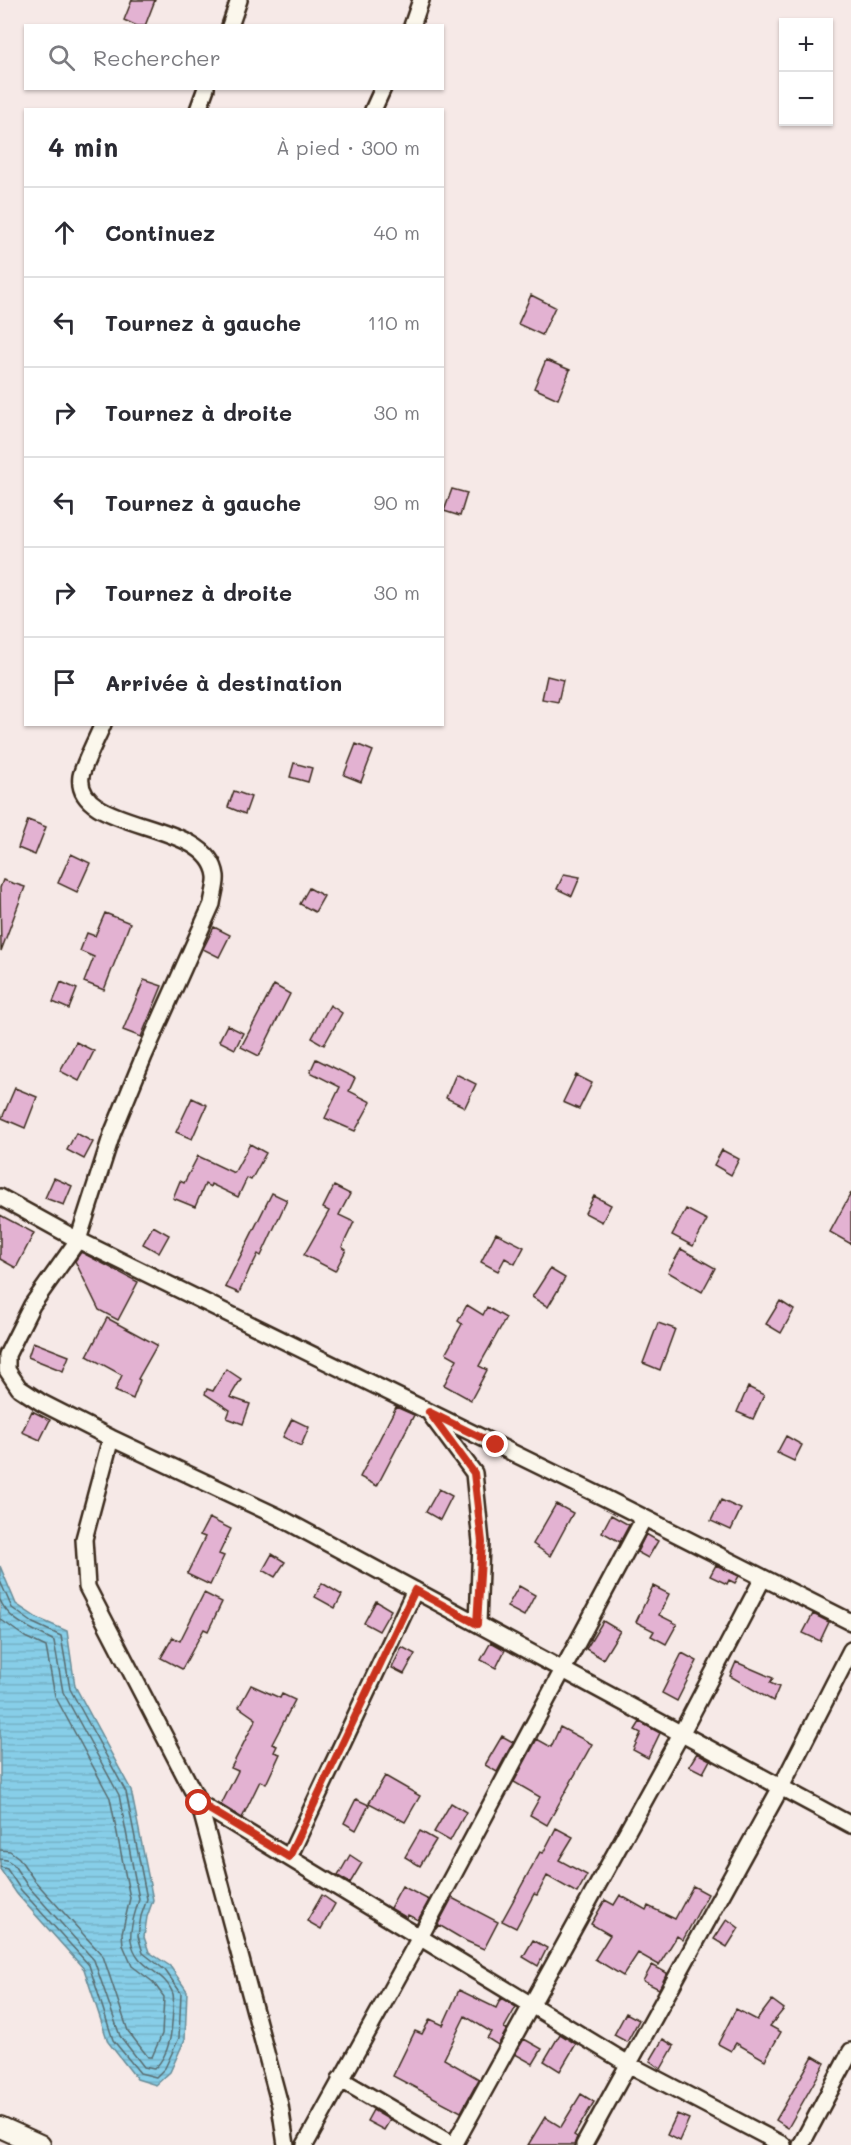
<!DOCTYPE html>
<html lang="fr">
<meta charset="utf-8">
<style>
:root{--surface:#fff;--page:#f2f2f3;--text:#2b2b33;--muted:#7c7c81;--line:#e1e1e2}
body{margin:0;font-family:Mali,sans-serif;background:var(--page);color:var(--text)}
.controls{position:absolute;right:18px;top:18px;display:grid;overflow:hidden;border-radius:0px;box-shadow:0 2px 4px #0004}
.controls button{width:54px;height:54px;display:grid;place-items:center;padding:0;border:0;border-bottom:2px solid var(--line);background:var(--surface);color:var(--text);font:30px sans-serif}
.stop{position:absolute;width:18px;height:18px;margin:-14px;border:4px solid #c8321e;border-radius:50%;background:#fff}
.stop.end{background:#c8321e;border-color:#fff;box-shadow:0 2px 6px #0008}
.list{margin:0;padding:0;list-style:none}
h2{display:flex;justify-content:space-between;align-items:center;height:78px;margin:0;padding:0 24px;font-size:26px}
h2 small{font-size:20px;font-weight:400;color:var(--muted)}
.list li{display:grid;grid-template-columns:39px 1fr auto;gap:18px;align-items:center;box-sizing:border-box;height:90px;padding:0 24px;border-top:2px solid var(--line)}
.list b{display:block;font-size:22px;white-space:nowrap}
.list em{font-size:20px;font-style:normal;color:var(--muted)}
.icon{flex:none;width:33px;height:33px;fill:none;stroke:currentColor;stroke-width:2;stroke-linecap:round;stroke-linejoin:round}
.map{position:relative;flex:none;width:851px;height:2145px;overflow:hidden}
.search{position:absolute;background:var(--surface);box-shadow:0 2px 4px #0004;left:24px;top:24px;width:420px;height:66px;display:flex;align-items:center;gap:15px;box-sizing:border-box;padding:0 21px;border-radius:0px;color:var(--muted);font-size:22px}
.panel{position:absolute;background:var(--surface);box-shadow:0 2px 4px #0004;left:24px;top:108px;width:420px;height:618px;border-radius:0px}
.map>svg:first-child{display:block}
.water{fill:url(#water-rules);stroke:#698c97;stroke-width:1.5}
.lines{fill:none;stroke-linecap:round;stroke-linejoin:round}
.shore{stroke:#596c6f;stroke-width:1.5}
.building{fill:#e3b2d2;stroke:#3b2a1e;stroke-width:1.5}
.minor-casing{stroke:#3b2a1e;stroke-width:20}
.tertiary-casing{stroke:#3b2a1e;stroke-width:24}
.minor{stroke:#fbf7ec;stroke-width:15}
.tertiary{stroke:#fbf7ec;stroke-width:20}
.route{stroke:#c8321e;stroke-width:8}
</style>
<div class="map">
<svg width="851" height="2145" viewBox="0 0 851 2145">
<defs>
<pattern id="water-rules" width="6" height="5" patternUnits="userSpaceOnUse" patternTransform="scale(1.5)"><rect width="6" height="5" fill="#87cee8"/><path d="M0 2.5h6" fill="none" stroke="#75b1c7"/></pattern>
</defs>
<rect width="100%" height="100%" fill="#f6e9e7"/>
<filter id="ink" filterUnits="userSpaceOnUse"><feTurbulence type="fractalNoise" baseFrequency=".0167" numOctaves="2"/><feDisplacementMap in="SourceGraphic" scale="12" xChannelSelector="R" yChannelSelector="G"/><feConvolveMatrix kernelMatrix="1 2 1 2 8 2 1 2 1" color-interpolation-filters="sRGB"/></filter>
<g filter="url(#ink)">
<!-- water -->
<path class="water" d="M0,1566L16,1604L37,1618L67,1631L75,1686L131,1790L153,1900L147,1917L144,1937L149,1952L170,1966L187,1991L185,2039L170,2072L156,2085L137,2079L108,2042L84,1969L17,1894L0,1869Z"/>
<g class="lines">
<!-- shore -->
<path class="shore" d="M0,1581L12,1608L33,1623L61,1636L70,1689L126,1792L147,1899L141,1916L138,1936L143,1953L165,1970L181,1993L179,2038L165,2068L156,2077L140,2073L113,2040L89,1965L21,1890L7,1869L0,1867
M0,1600C10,1623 34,1629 54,1641L63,1692L119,1795L139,1899C136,1911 129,1927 131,1940C136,1970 164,1969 173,1994C174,1998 173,2004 173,2008C172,2029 171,2054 154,2069L144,2067L120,2036L94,1960L27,1885L13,1864L7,1860L0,1859
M0,1619L25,1637L46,1647L55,1696L110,1798L130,1898L122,1933L123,1945L132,1966L153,1982L164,1997L162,2034L152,2057H148L128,2031L103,1956L34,1880L19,1858L10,1851L0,1850"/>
</g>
<!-- building -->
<path class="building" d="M132,0H155L145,26H137L124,20Z
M531,295L555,307L542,335L518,324Z
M546,360L570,370L558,399L534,388Z
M452,489L467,493L460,516L444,511Z
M547,676L563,680L558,702L542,699Z
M356,744L373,751L361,782L344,775Z
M294,763L312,768L308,782L290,777Z
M234,791L251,797L245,814L228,807Z
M28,820L46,827L35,855L18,848Z
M71,854L90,863L77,892L58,883Z
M564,874L580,877L572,896L557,889Z
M3,880L25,887L1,951L0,888Z
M309,888L324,896L315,912L300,904Z
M105,913L130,923L104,990L84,982L94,957L80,951L87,933L95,936Z
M214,927L230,935L219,957L203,949Z
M144,980L162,986L141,1037L123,1030Z
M61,982L77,989L69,1009L53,1002Z
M274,985L290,994L259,1056L241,1047Z
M330,1005L342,1013L324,1045L312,1038Z
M227,1025L243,1033L235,1049L219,1041Z
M76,1042L94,1051L79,1081L60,1071Z
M316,1059L355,1078L349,1091L371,1102L355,1131L325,1118L340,1087L310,1072Z
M456,1074L476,1084L465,1107L446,1098Z
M576,1075L592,1083L579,1109L563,1102Z
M15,1088L37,1097L25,1128L2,1118Z
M192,1098L207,1105L192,1139L176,1132Z
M76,1133L93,1142L84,1159L67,1150Z
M250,1144L266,1153L251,1180L247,1178L238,1197L211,1184L210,1187L205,1184L195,1207L173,1198L180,1181L184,1183L198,1156L234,1173Z
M722,1150L739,1159L731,1175L714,1165Z
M54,1178L72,1186L64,1205L45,1198Z
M334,1186L350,1194L339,1215L354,1222L342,1247L346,1250L335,1271L304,1255L329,1211L323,1208Z
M272,1193L287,1200L261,1256L258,1254L252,1266H251L239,1293L225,1287Z
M851,1193V1244L830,1232Z
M594,1196L611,1205L602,1222L585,1213Z
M686,1209L707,1220L693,1246L672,1235Z
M0,1215L34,1233L16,1268L0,1259Z
M153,1226L169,1235L159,1253L143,1244Z
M496,1233L524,1247L515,1264L505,1258L498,1271L481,1262Z
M681,1249L715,1268L702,1292L668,1272Z
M81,1252L138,1282L118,1320L99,1310L75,1261Z
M550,1269L565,1278L548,1307L532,1297Z
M780,1301L794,1310L781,1333L766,1324Z
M467,1305L483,1315L487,1307L506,1318L479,1366L487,1370L471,1400L444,1385L457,1359L446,1353L462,1324L458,1321Z
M107,1318L157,1345L138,1379L140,1380L133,1399L115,1391L122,1375L87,1356Z
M658,1323L675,1329L660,1370L643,1363Z
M33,1342L69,1356L63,1371L28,1357Z
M226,1369L241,1379L230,1397L250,1404L243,1424L227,1418L230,1410L205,1394L207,1389L213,1391Z
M748,1387L764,1395L753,1419L737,1412Z
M396,1407L414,1415L377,1486L360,1477Z
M32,1411L50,1420L40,1440L22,1432Z
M292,1419L309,1427L301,1446L283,1437Z
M786,1436L802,1445L794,1461L777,1453Z
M439,1489L452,1496L440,1520L426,1512Z
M721,1500L741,1509L731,1530L711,1521Z
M556,1504L573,1513L550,1556L533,1544Z
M611,1515L629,1525L620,1542L602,1532Z
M209,1518L231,1529L219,1554L224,1556L210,1585L187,1574L205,1537L200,1535Z
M646,1534L658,1541L648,1558L637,1552Z
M272,1554L285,1562L275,1577L263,1570Z
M716,1565L739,1576L735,1583L729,1580L727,1584L710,1576Z
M322,1583L342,1595L335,1608L315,1597Z
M519,1586L535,1595L524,1616L507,1607Z
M653,1586L669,1594L659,1615L677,1624L666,1644L651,1636L654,1631L636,1622Z
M204,1593L222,1602L208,1631L204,1629L182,1669L161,1658L173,1637L180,1641Z
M376,1601L391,1610L379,1631L364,1623Z
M813,1614L829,1622L820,1641L803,1633Z
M603,1621L620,1631L603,1659L586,1649Z
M491,1642L505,1650L496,1668L481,1660Z
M402,1647L415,1654L404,1674L392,1668Z
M682,1653L697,1661L677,1701L662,1693Z
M736,1662L773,1678L770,1683L779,1687L773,1701L730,1676Z
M251,1685L280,1698L282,1694L295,1700L272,1744L277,1746L274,1752L280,1754L266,1784L260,1781L242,1818L221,1805L238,1771L231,1768L256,1719L239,1707Z
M640,1722L660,1733L648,1758L633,1750L641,1733L635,1730Z
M560,1727L592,1744L547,1825L530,1815L540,1797L514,1782L537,1739L551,1747Z
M502,1736L513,1742L497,1772L485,1765Z
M697,1753L710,1760L703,1773L689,1766Z
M385,1776L420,1796L405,1822L369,1803Z
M356,1799L369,1805L356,1830L344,1823Z
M451,1803L466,1812L450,1841L434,1832Z
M556,1828L573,1837L559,1860L587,1875L577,1893L547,1876L537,1895L534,1894L516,1928L502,1921L540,1852L543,1853Z
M420,1831L436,1840L420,1866L405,1857Z
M350,1855L362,1863L350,1883L338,1876Z
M402,1886L429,1900L418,1920L408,1915L407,1918L390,1908Z
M693,1886L708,1894L683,1940L677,1936L659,1965L638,1953L623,1976L595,1959L610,1935L591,1924L605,1900L614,1905L620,1895L646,1910L648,1906L675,1919Z
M322,1895L335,1904L321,1929L307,1921Z
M452,1898L498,1922L484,1949L466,1941L439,1925L435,1930Z
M727,1919L739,1928L727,1947L714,1939Z
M533,1940L547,1948L538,1966L523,1957Z
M652,1965L667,1973L659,1989L643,1981Z
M459,1990L496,2008L501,1998L516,2007L504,2028L507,2029L498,2045L487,2038L491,2032L465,2016L444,2059L479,2079L461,2112L393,2076L415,2031L422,2034L430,2019L443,2025Z
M772,2000L784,2009L770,2026L781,2032L765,2060L736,2043L731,2051L718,2044L736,2009L757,2020Z
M626,2013L639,2020L627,2042L614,2035Z
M560,2034L576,2044L560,2071L544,2061Z
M524,2039L542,2049L533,2064L515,2054Z
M663,2039L674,2046L661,2069L650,2061Z
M813,2056L825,2063L788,2128L776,2120Z
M581,2094L594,2102L574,2135L577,2137L574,2145H528L545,2117L561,2127Z
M373,2110L390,2120L384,2130L367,2121Z
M677,2114L689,2119L679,2141L667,2135Z"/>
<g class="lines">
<!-- minor casing -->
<g class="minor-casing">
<path id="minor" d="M230,26L239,0
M412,26L421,0
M198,110L206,88
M373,110L383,88
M103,724C98,736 83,765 81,776C73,832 209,818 216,876C217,884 213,896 212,904L144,1056L112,1134L78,1240L32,1305L7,1355V1370L19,1388L42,1403L111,1438L279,1517L851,1825
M0,1197L78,1240L603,1497L851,1622
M431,1415L474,1473L481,1542L478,1624
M111,1438L84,1539L87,1587L199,1803L280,2105L286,2145
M199,1803L630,2065L783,2145
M289,1857L415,1590
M340,2079L453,2145
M305,2145L419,1939L644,1518
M454,2145L681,1734L763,1578
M584,2145L781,1787L851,1650
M801,2145L851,2051"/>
</g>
<!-- tertiary casing -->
<g class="tertiary-casing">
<path id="tertiary" d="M0,2127L40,2145"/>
</g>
<!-- minor -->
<use href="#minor" class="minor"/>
<!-- tertiary -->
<use href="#tertiary" class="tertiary"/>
</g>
</g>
<g class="lines" filter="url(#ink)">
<!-- route -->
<path class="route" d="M199,1803L289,1857L415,1590L477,1624L482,1542L474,1473L429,1412L496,1445"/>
</g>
</svg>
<div class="controls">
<button>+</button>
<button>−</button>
</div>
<div class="stop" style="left:199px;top:1803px"></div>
<div class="stop end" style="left:496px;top:1445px"></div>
<div class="search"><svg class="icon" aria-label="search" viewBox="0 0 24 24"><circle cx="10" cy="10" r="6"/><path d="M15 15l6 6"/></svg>Rechercher</div>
<section class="panel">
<h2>4 min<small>À pied · 300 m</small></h2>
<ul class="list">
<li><svg class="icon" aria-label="ahead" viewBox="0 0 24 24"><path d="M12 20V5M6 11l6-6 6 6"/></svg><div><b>Continuez</b></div><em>40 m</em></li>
<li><svg class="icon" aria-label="left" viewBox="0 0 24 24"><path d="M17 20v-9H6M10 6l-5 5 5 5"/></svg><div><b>Tournez à gauche</b></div><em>110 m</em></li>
<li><svg class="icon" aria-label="right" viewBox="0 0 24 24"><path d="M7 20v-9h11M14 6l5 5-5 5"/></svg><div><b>Tournez à droite</b></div><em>30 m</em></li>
<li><svg class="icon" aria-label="left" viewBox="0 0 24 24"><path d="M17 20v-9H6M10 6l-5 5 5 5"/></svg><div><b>Tournez à gauche</b></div><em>90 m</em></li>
<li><svg class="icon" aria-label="right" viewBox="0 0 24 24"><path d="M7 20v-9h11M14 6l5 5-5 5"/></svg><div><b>Tournez à droite</b></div><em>30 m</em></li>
<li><svg class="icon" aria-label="arrive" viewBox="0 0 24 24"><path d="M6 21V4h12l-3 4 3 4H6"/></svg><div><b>Arrivée à destination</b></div></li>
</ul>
</section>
</div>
